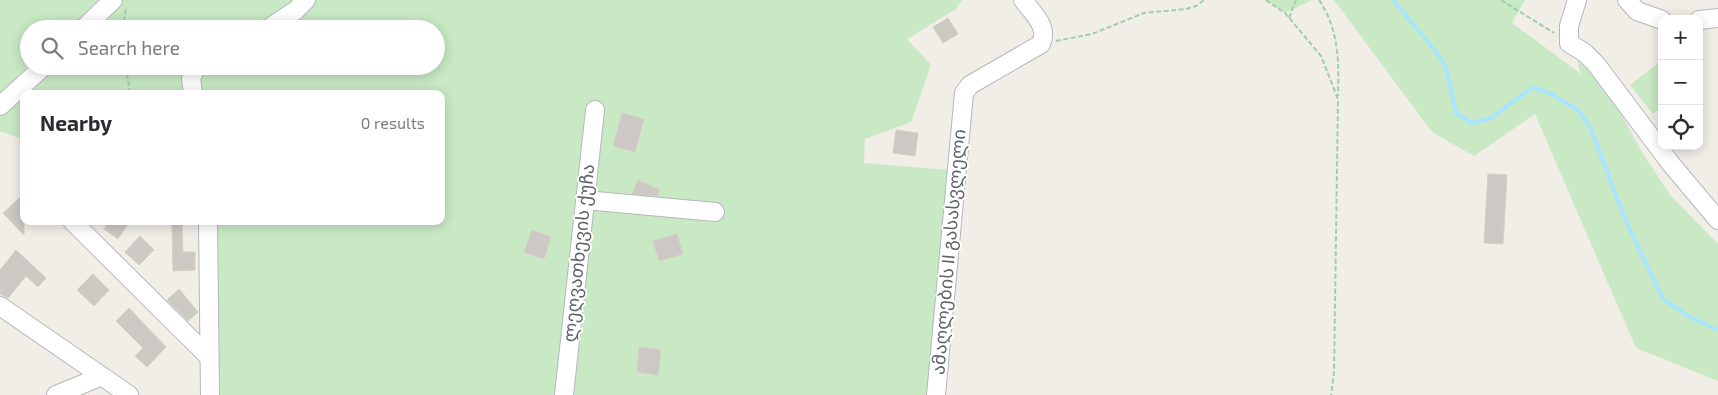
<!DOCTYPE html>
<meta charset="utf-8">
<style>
:root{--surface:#fff;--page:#f2f2f3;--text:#2b2b33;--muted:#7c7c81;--line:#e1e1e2}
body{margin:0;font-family:"Exo 2","Noto Sans Georgian",sans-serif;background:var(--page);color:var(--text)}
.controls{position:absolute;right:15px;top:15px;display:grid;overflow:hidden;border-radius:10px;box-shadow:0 2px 12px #0003}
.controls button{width:45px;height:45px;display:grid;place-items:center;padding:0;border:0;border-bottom:1px solid var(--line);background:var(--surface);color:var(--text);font:25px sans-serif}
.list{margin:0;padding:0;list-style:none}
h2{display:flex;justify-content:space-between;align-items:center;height:65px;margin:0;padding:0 20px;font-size:21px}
h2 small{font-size:16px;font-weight:400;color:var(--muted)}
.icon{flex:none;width:28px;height:28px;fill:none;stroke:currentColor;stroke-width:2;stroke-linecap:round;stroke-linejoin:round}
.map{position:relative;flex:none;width:1718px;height:395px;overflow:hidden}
.search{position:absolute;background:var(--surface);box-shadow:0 2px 12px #0003;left:20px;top:20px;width:425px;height:55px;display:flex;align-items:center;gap:12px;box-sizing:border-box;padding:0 18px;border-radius:28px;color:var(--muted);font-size:19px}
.panel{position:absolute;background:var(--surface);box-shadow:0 2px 12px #0003;left:20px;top:90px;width:425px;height:135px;border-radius:10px}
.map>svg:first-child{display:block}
.green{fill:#c8e9c4;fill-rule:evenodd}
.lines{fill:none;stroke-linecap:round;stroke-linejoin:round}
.stream{stroke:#a9e5ff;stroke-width:4}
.building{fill:#ccc8c3;stroke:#d6cfc5}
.minor-casing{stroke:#b4b8bc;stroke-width:20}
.path{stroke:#9fcfa6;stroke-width:2;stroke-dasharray:5 2.5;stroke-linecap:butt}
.minor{stroke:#fff;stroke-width:18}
.labels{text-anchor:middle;stroke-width:4;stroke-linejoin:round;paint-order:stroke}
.street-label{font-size:18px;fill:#5e6468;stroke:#fff}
</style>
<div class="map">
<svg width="1718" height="395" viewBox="0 0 1718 395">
<rect width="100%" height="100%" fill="#f1ede7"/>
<!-- green -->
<path class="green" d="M0,0H962L956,9L907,39L931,65L911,122L865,139L864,163L950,170L929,395H214L211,221H441V94H24V140L0,131ZM29,29H436V66H29Z
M1266,0H1312L1285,13Z
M1334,0H1525L1512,23L1581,74L1577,61L1606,86L1640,149L1670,195L1718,244V381L1636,348L1535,114L1474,156L1432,132Z
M1662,60V107L1653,114L1630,85Z"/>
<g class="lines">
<!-- stream -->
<path class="stream" d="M1393,0L1438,54L1446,68L1456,113L1472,123L1491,118L1533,87L1551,94L1578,110L1591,129L1625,219L1663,299L1692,318L1718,330"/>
</g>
<!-- building -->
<path class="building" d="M948,18L958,34L943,43L933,27Z
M622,113L644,119L635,152L613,146Z
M896,130L918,133L915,156L893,153Z
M1488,174L1507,175L1503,244L1484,243Z
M638,180L660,190L657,196L632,194Z
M24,194V235L3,213Z
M109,221H130L118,239L104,229Z
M182,222L183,252H195V270L173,271L172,223Z
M532,230L551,237L544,259L524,252Z
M677,234L683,254L659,261L653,241Z
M140,236L154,250L139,265L125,252Z
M16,250L46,278L38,287L26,276L8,298L0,294V270Z
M93,274L109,290L94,306L77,290Z
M179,289L198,312L188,321L167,300Z
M129,308L166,347L147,367L135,356L143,348L116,321Z
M639,347L661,350L658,375L637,372Z"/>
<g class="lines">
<!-- minor casing -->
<g class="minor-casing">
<path id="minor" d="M1577,0L1569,26V43L1585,53L1596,64L1671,164L1718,220
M1627,0L1637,11L1662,20
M1699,20L1718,18
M83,29L113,0
M268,29L296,10L306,0
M193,94L191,78L197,66
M0,106L44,66
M585,200L715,212
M72,221L209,357
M208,221L210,395
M0,306L129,395
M56,395L102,376
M564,395L595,110
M936,395L964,93L970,85L1041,44C1049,26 1033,14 1023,0"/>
</g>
<!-- path -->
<path class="path" d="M1266,0L1285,13L1321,56L1338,99L1334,373L1331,395
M1319,0C1339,29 1339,63 1338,96
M1501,0L1554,33
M1289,18L1296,0
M123,29L126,7
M1056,41L1092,34L1144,13L1186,9L1196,6L1204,0
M126,66L130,94"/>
<!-- minor -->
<use href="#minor" class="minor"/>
</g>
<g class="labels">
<!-- street labels -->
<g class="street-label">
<text transform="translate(949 252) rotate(-85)" y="6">ამაღლების II გასასვლელი</text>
<text transform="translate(579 253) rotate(-84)" y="6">ლეღვათხევის ქუჩა</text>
</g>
</g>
</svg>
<div class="controls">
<button>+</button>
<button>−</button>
<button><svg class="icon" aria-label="locate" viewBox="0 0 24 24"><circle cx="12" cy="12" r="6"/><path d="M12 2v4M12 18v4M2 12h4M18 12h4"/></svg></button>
</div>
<div class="search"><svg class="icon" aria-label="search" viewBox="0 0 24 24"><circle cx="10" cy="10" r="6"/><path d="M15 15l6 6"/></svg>Search here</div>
<section class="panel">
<h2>Nearby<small>0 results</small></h2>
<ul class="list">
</ul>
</section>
</div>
